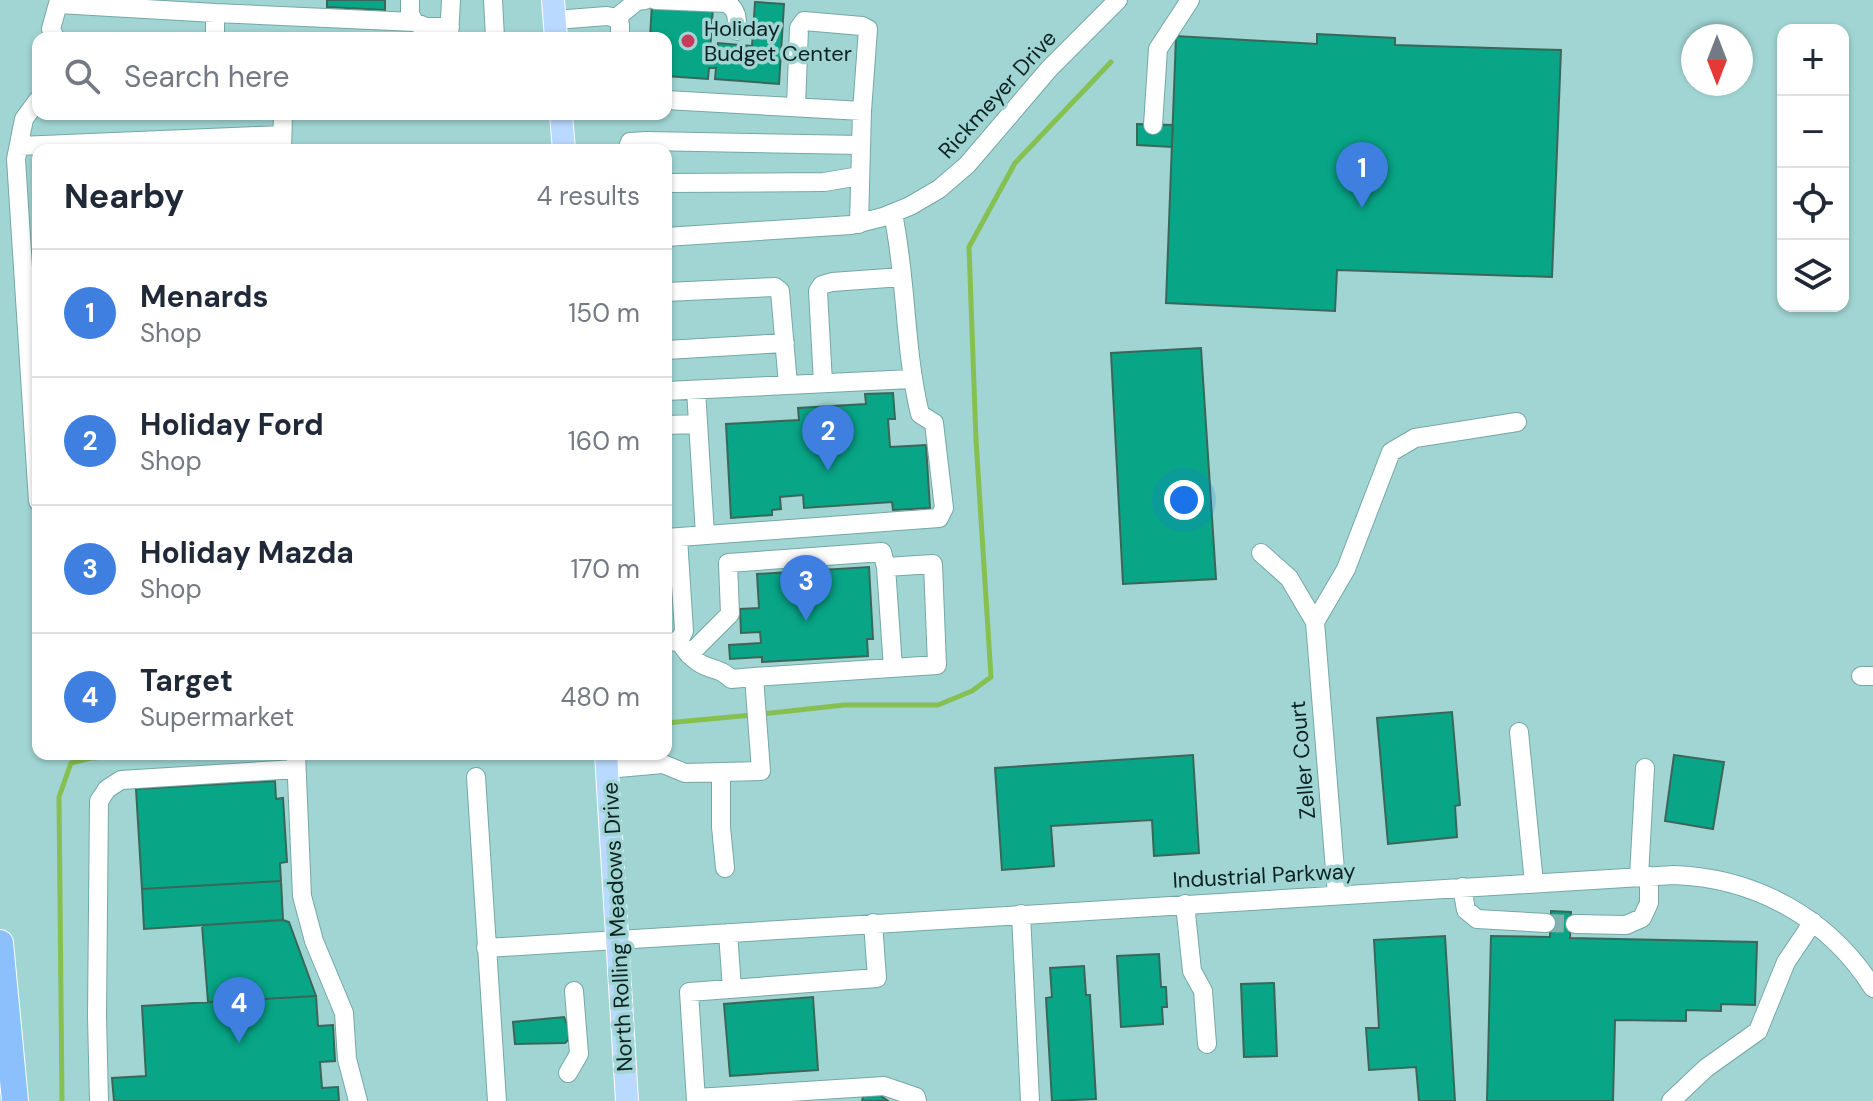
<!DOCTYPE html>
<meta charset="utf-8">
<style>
:root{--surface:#fff;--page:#f6f6f7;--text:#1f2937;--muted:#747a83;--line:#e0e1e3;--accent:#ca3a5a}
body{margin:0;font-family:"DM Sans",sans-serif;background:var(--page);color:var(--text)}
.controls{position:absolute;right:24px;top:24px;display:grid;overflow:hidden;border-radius:16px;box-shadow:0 2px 6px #0004}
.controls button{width:72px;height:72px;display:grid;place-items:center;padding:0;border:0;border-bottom:2px solid var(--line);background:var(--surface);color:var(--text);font:40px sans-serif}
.compass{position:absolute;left:1681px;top:24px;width:72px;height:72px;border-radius:50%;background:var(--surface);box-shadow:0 2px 6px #0004;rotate:180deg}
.you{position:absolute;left:1184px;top:500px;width:28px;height:28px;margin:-20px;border:6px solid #fff;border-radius:50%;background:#1a73e8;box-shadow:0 0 0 12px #1a73e833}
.badge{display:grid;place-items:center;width:52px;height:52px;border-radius:50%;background:var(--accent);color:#fff;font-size:26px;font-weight:700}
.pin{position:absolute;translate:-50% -66px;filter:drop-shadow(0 2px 4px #0008)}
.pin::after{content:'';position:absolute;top:42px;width:28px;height:24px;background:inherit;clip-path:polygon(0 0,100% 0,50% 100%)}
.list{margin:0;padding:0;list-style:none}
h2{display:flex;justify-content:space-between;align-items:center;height:104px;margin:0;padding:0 32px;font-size:34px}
h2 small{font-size:26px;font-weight:400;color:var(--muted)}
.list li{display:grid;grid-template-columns:52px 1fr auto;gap:24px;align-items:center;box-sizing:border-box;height:128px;padding:0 32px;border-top:2px solid var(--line)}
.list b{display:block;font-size:30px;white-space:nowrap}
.list p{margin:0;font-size:26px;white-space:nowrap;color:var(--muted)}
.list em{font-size:26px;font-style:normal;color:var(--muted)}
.icon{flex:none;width:44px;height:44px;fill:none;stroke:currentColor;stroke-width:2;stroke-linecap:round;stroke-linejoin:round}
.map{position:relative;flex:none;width:1873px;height:1101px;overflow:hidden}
.search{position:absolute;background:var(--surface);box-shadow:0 2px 6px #0004;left:32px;top:32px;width:640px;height:88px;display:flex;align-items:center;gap:20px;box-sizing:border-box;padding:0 28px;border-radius:16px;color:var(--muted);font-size:30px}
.panel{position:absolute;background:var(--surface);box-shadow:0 2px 6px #0004;left:32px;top:144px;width:640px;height:616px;border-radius:16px}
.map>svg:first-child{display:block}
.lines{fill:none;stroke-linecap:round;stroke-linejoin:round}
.stream{stroke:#86c051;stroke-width:5}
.building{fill:#08a686;stroke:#3a675a;stroke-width:2}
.minor-tunnel{stroke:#82b1af;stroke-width:18;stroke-dasharray:18 9;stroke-linecap:butt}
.minor-casing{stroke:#74a8a5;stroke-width:20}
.major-casing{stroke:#fff;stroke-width:24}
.highway-casing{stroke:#fff;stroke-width:28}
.minor{stroke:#fff;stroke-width:18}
.major{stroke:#b9d9fe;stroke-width:22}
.highway{stroke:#8bc0fd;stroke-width:26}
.poi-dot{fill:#ca3a5a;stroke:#a0d5d3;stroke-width:3}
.labels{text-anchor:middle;stroke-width:7;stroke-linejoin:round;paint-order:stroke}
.poi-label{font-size:22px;fill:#0c2121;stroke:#a0d5d3;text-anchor:start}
.street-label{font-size:22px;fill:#0c2121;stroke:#a0d5d3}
</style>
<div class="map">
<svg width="1873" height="1101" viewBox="0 0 1873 1101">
<rect width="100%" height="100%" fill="#a0d5d3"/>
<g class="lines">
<!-- stream -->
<path class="stream" d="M762,714L844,705H938L972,691L991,677L976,440L969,247L1015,163L1111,62
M666,723L752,715
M62,1101L59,797L71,763L91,758L163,754"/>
</g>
<!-- building -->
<path class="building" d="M327,0H385V10L327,7Z
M755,2L784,4L779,84L715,79L716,68H709L708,79L666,76V38H650L652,3L713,7L710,52L717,53L718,43L752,46Z
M1317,34L1395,38V45L1561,50L1552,277L1337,270L1335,311L1166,303L1176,36L1317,44Z
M1137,124L1173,125L1172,147L1137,145Z
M1201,348L1216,579L1123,584L1111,353Z
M893,393L895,419H888L890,447L926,445L930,508L893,510L892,502L804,508L803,495L780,497L781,509L772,510V515L731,518L726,424L799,420L798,408L866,404L865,394Z
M869,567L873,639H867L868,656L762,662V657L730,659L729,645L761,643L760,632L741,633L740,609L759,608L757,574Z
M1452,712L1460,805L1455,806L1457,837L1388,844L1377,718Z
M1193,755L1199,853L1154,856L1152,820L1051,826L1054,866L1002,870L995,768Z
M1674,755L1724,762L1713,829L1665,821Z
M275,781L276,799L283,798L287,862L280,863L281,881L142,889L136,789Z
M281,881L283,920L144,929L142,889Z
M1551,911L1571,912L1570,938L1757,942L1755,1005L1721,1004V1011L1686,1010V1021L1615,1020L1613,1101H1487L1491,936L1550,937Z
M283,920L289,922L316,996L208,1002L202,925Z
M1445,936L1455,1101H1419L1416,1067L1369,1070L1366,1028H1379L1374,940Z
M1159,954L1161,987H1166L1167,1007H1162L1163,1024L1121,1027L1117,956Z
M1084,966L1086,995H1090L1096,1099L1052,1101L1046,998L1052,997L1050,968Z
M1274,983L1277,1056L1244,1057L1241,984Z
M316,996L318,1026L333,1025L335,1061L320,1062L322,1088L338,1087L339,1101H114L112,1078L146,1076L142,1006Z
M813,997L818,1070L730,1076L724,1004Z
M564,1017L568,1027V1040L565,1043L515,1044L513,1022Z
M864,1093H877L888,1101H862Z"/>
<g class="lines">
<!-- minor-tunnel -->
<path class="minor-tunnel" d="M1546,923L1575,924"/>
<!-- minor casing -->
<g class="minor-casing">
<path id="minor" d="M410,0V14L414,22L426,27H450
M493,0L495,38
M655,0L727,3C738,11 737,18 737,31
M58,4L215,13
M616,18L637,1L645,0
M555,20L607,16L616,18L620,24V38
M449,37L451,0
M55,38L51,29L59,0
M215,38V13L414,22
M38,100L24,119L16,159L38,501
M666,100L862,111L859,224
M796,106L799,28L804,21L862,26L868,29L862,111
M1153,125L1158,49L1190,0
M19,146L281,135
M282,150L283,114
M627,150L630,142L646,141L861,145
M666,183L824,182L860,176
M666,237L851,225L883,217L910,206L939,189L967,165L1049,69L1118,0
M666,292L775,287L780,291L788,385
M666,350L785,343
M823,383L818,291L822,285L832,282L902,277
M696,390L705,535
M666,391L911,379
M666,425L698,424
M666,538L939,518L944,508L934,423L920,414C904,348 907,280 893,214
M1261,553L1289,578L1315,622L1337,895
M1315,622L1346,569L1391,452L1415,438L1517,422
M666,642L679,641L684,631L678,538
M689,655L730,614L728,563L882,552L886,567
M1861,676H1873
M754,677L937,665L933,564L886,567L893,668
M1519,732L1534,883
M296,754L302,896L314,941L344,1013L347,1059L358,1101
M607,769L663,764L685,773L761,771L754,677L731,679C723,671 719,671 708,667C695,663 686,652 679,641
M721,772V827L725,868
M476,777L497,1101
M1639,876L1645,768
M1462,887L1466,910L1477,919L1546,923
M1185,904L1192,971L1203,991L1207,1044
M1021,914L1030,1101
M1575,924L1626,925L1642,918L1649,903V876
M728,933L732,989
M486,948L1674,875C1756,878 1829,918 1873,988
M568,1073L579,1054L574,991
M696,1098L884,1086L916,1097L917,1101
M99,1101L97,1016L99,801L107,789L121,780L296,769
M696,1101L689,992L877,978L873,923
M1671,1101L1706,1068L1758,1031L1786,962L1813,922"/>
</g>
<!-- major casing -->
<g class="major-casing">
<path id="major" d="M553,0L556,38
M561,114L564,150
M606,754L627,1101"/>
</g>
<!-- highway casing -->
<g class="highway-casing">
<path id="highway" d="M0,943L15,1101"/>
</g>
<!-- minor -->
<use href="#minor" class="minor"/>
<!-- major -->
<use href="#major" class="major"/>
<!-- highway -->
<use href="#highway" class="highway"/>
</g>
<!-- markers -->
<circle class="poi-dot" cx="688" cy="41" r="8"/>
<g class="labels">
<!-- poi labels -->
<g class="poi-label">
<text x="704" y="36">Holiday<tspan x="704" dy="25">Budget Center</tspan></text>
</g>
<!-- street labels -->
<g class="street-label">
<text transform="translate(997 94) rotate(-48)" y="8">Rickmeyer Drive</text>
<text transform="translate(1302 760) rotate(-95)" y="8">Zeller Court</text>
<text transform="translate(1264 875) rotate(-3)" y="8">Industrial Parkway</text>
<text transform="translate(617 927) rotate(-93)" y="8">North Rolling Meadows Drive</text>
</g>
</g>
</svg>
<div class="controls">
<button>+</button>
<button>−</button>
<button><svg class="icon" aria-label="locate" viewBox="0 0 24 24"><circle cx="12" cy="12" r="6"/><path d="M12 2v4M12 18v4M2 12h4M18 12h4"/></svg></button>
<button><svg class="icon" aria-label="layers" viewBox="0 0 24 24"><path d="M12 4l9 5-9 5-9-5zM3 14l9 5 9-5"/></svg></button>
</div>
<svg class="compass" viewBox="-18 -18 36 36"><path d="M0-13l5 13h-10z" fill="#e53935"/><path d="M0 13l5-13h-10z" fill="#747a83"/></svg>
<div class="you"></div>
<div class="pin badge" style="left:1362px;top:208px;background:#3f7fe0">1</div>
<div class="pin badge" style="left:828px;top:471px;background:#3f7fe0">2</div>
<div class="pin badge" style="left:806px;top:621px;background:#3f7fe0">3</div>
<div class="pin badge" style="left:239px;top:1043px;background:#3f7fe0">4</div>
<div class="search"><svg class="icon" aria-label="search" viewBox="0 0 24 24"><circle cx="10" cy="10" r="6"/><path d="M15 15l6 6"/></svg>Search here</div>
<section class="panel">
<h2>Nearby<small>4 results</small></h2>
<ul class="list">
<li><span class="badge" style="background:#3f7fe0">1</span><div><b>Menards</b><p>Shop</p></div><em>150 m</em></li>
<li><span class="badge" style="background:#3f7fe0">2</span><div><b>Holiday Ford</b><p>Shop</p></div><em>160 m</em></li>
<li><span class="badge" style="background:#3f7fe0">3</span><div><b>Holiday Mazda</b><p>Shop</p></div><em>170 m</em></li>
<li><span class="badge" style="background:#3f7fe0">4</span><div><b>Target</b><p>Supermarket</p></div><em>480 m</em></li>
</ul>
</section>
</div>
